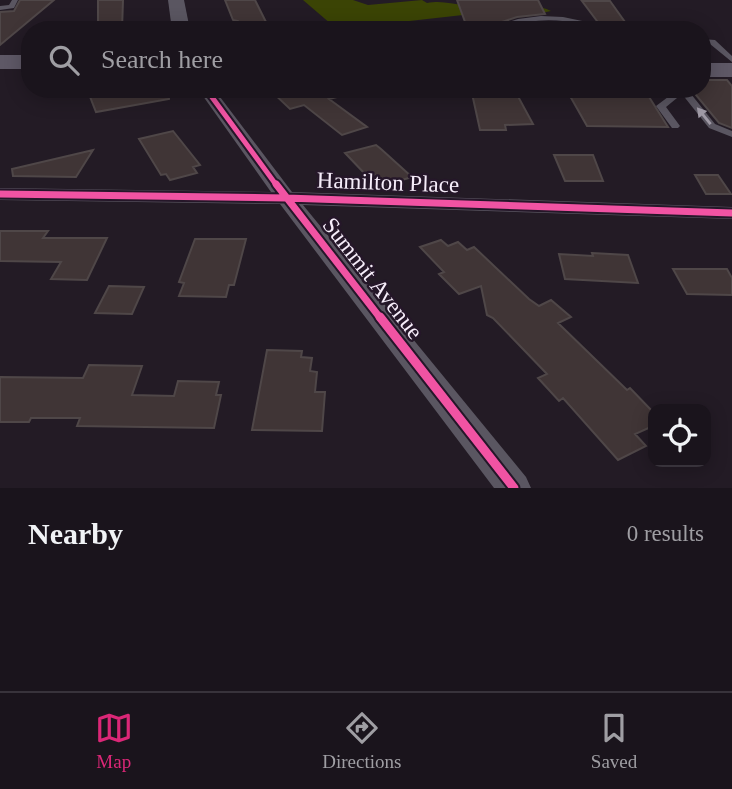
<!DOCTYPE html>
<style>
:root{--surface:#1a141c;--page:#231d25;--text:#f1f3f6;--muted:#9f9ea3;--line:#38333b;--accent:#db2777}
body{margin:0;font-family:Georgia,serif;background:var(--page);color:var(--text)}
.controls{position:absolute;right:21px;bottom:21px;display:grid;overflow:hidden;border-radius:14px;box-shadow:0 4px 18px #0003}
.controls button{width:63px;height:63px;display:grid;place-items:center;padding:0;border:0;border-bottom:2px solid var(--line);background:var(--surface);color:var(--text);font:35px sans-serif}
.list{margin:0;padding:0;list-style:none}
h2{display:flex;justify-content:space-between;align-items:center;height:91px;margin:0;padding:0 28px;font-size:30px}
h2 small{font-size:23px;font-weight:400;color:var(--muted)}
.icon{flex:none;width:38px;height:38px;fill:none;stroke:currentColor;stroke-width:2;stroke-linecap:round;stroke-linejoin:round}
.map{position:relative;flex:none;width:732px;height:488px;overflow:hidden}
.search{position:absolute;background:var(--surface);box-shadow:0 4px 18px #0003;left:21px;right:21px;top:21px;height:77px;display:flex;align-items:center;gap:18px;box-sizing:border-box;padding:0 24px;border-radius:28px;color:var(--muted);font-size:26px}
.sheet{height:203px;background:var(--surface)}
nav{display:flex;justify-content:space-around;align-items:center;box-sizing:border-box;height:98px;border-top:2px solid var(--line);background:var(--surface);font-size:19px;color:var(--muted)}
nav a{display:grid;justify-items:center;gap:4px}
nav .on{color:var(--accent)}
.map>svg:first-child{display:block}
.forest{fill:#3b4405}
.building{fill:#403536;stroke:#4f4748;stroke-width:2}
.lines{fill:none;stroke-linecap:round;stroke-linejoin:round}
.service{fill:#5a5661;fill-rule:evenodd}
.minor{fill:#5a5661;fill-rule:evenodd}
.tertiary{fill:#5a5661;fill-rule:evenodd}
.secondary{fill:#5e5866;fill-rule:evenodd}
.cycleway-far2-casing{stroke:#251729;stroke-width:9}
.cycleway-far1-casing{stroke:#251729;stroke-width:11}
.cycleway-casing{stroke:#251729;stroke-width:13}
.cycleway-far2{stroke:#f153a3;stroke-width:5}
.cycleway-far1{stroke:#f153a3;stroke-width:7}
.cycleway{stroke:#f153a3;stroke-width:9}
.oneway{fill:#a09aa6}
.labels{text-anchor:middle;stroke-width:5;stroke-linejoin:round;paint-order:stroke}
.street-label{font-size:23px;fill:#f6edfa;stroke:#251729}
</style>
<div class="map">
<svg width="732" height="488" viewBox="0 0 732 488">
<rect width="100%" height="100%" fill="#231b25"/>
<!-- forest -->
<path class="forest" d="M303,0H353L368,5L422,0L427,3C442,0 451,4 464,5C491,7 527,0 551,11L521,17L463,15L347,28L331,24Z"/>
<!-- building -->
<path class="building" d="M20,0H54L0,45V12L14,11Z
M98,0H123L122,30H98Z
M225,0H255L267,24H263L264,30H241L238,21L233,20Z
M457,0H538L545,14L517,17L493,25V30H468Z
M582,1H610L630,29H603Z
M550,23L554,30H505L532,24Z
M702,80H727L732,86V128L719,123L691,89H702Z
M87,89H168L169,99L96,112Z
M269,89H340L341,96L329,99L367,127L342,135L304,105L290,109Z
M471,89H514L533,124L505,125L506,130H480Z
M566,89H644L668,127L587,126Z
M173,131L200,165L193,167L197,173L170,180L166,174L161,175L139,139Z
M376,145L381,149L412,177L385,185L374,174L367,176L345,153Z
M93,150L76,177L13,176L12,169Z
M554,155H593L603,181H565Z
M695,175H718L731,194H706Z
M0,231H48L43,238H107L87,280L51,279L61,262L0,261Z
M195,239H246L234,285H229L226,297L179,296L184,283L179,282Z
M441,240L448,246L458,242L467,250L474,247L529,299L539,306L551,300L571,317L558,323L627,390L630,388L653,412V426L635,434L646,446L618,460L563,398L559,401L538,378L547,374L493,318L487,315L481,286L459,294L439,274L444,272L420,247Z
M592,253L628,255L638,283L565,279L559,254L593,256Z
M673,269H727L732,278V295L687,294Z
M109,286L144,287L132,314L95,313Z
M267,350L302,351L301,357L312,358L310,371L317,372L315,392H325L322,431L252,430Z
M89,365L142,366L132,395L174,396L178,381L219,382L216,395H221L214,428L77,426L80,418H31L29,422H0V377L83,378Z"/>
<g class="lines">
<!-- service -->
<path class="service" d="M12,0H18L14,8L0,10V6L9,5Z
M541,16L563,17L587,22L591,30H583L581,25C555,17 528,20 502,28L503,30H496L494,27L518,19Z
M436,22L458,30C450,30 443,27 434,26C426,25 418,28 410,25L414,23Z
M49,24H55V30H47Z
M702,39L715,40L732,56V62L710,44L702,43Z
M664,89H672L677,98L666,107L680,126L678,128H672L656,106L668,97Z
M678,89H687L715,124L732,131V137L709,128Z"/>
<!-- minor -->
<path class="minor" d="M198,89H214L292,192L732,207V219L303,205L526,477L531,488H494L280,204L0,200V188L271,192Z"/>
<!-- tertiary -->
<path class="tertiary" d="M168,0H184L190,30H172Z"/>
<!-- secondary -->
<path class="secondary" d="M0,55H30V69H0Z
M702,63H732V77H702Z"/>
<!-- cycleway-far2 casing -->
<g class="cycleway-far2-casing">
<path id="cycleway-far2" d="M206,89L277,186"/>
</g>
<!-- cycleway-far1 casing -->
<g class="cycleway-far1-casing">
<path id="cycleway-far1" d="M276,184L381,319
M0,194L286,198L732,213"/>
</g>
<!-- cycleway casing -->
<g class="cycleway-casing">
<path id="cycleway" d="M380,317L514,488"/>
</g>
<!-- cycleway-far2 -->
<use href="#cycleway-far2" class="cycleway-far2"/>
<!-- cycleway-far1 -->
<use href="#cycleway-far1" class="cycleway-far1"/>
<!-- cycleway -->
<use href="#cycleway" class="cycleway"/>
</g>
<!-- one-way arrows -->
<defs><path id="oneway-solid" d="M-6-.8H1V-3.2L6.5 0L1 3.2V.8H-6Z" transform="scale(1.75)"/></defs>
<use class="oneway" href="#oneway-solid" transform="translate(704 116) rotate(-129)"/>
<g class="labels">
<!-- street labels -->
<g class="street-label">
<text transform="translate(388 182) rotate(2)" y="8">Hamilton Place</text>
<text transform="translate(373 278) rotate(52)" y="8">Summit Avenue</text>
</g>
</g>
</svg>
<div class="controls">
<button><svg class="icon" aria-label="locate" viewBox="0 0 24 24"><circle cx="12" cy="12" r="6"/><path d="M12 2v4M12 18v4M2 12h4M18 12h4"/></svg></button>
</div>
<div class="search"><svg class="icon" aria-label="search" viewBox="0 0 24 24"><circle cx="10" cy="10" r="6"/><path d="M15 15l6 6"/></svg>Search here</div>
</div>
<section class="sheet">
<h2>Nearby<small>0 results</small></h2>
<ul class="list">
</ul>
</section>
<nav>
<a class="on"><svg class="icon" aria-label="map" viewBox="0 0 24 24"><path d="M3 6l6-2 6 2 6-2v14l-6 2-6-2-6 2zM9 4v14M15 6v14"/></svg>Map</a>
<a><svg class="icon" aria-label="directions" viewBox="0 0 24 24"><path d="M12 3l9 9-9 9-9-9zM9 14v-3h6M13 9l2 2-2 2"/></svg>Directions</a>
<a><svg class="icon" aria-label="saved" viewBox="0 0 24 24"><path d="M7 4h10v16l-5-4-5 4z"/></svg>Saved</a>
</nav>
